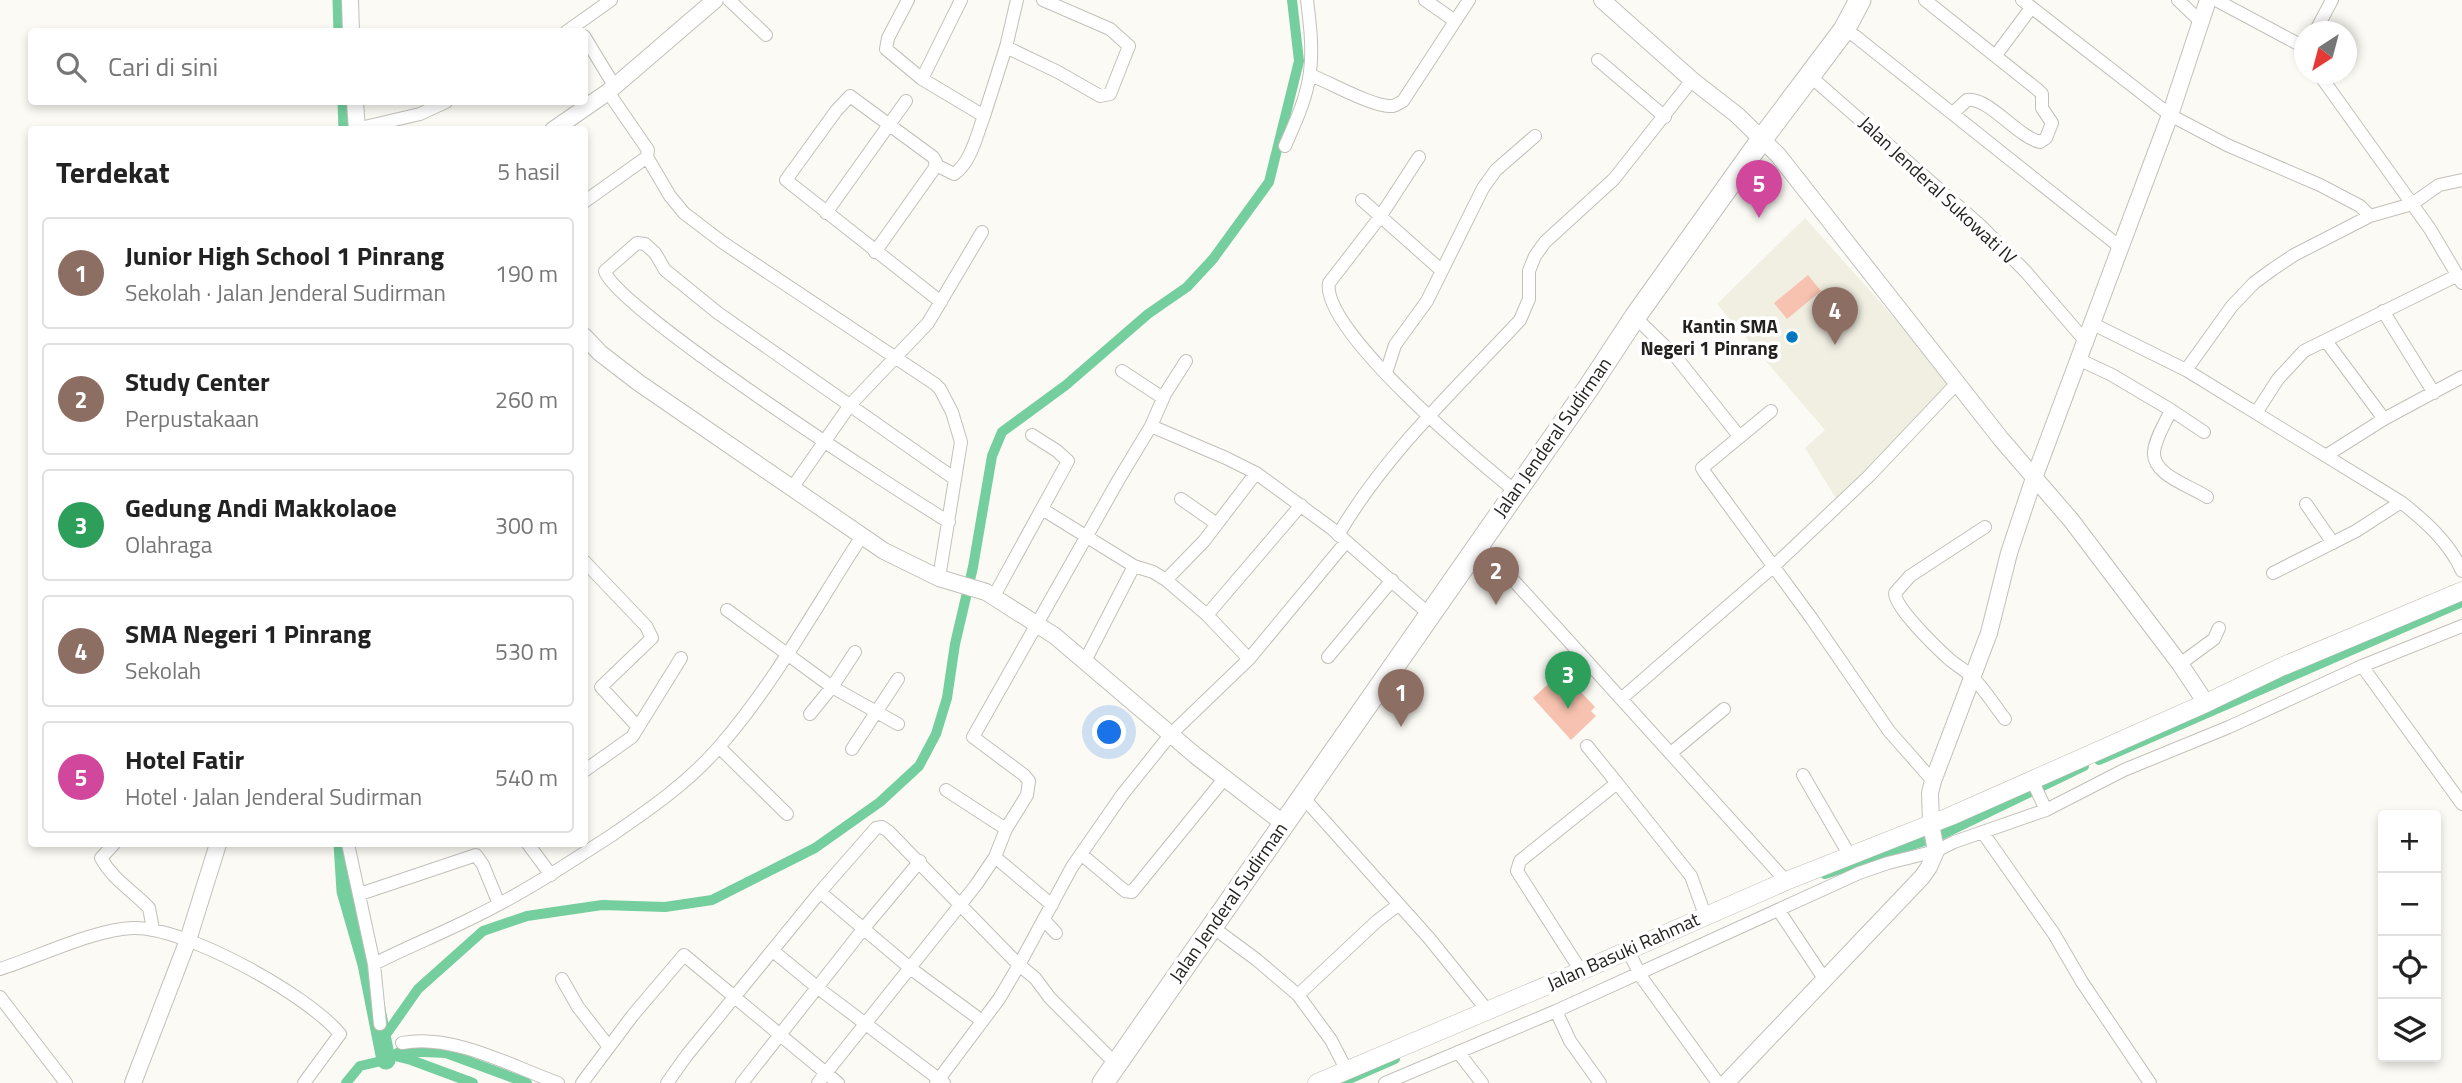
<!DOCTYPE html>
<html lang="id">
<meta charset="utf-8">
<style>
:root{--surface:#fff;--page:#f6f6f6;--text:#222;--muted:#767676;--line:#e0e0e0;--accent:#db2777}
body{margin:0;font-family:"Titillium Web",sans-serif;background:var(--page);color:var(--text)}
.controls{position:absolute;right:21px;bottom:21px;display:grid;overflow:hidden;border-radius:7px;box-shadow:0 4px 10px #0003}
.controls button{width:63px;height:63px;display:grid;place-items:center;padding:0;border:0;border-bottom:2px solid var(--line);background:var(--surface);color:var(--text);font:35px sans-serif}
.compass{position:absolute;left:2294px;top:21px;width:63px;height:63px;border-radius:50%;background:var(--surface);box-shadow:0 4px 10px #0003;rotate:216deg}
.you{position:absolute;left:1110px;top:733px;width:24px;height:24px;margin:-18px;border:5px solid #fff;border-radius:50%;background:#1a73e8;box-shadow:0 0 0 10px #1a73e833}
.badge{display:grid;place-items:center;width:46px;height:46px;border-radius:50%;background:var(--accent);color:#fff;font-size:23px;font-weight:700}
.pin{position:absolute;translate:-50% -58px;filter:drop-shadow(0 2px 4px #0008)}
.pin::after{content:'';position:absolute;top:37px;width:24px;height:21px;background:inherit;clip-path:polygon(0 0,100% 0,50% 100%)}
.list{margin:0;padding:0;list-style:none}
h2{display:flex;justify-content:space-between;align-items:center;height:91px;margin:0;padding:0 28px;font-size:30px}
h2 small{font-size:23px;font-weight:400;color:var(--muted)}
.list li{display:grid;grid-template-columns:46px 1fr auto;gap:21px;align-items:center;box-sizing:border-box;height:112px;margin:0 14px 14px;padding:0 14px;border:2px solid var(--line);border-radius:7px}
.list b{display:block;font-size:26px;white-space:nowrap}
.list p{margin:0;font-size:23px;white-space:nowrap;color:var(--muted)}
.list em{font-size:23px;font-style:normal;color:var(--muted)}
.icon{flex:none;width:38px;height:38px;fill:none;stroke:currentColor;stroke-width:2;stroke-linecap:round;stroke-linejoin:round}
.map{position:relative;flex:none;width:2462px;height:1083px;overflow:hidden}
.search{position:absolute;background:var(--surface);box-shadow:0 4px 10px #0003;left:28px;top:28px;width:560px;height:77px;display:flex;align-items:center;gap:18px;box-sizing:border-box;padding:0 24px;border-radius:7px;color:var(--muted);font-size:26px}
.panel{position:absolute;background:var(--surface);box-shadow:0 4px 10px #0003;left:28px;top:126px;width:560px;height:721px;border-radius:7px}
.map>svg:first-child{display:block}
.built{fill:#f1efe2}
.garden{fill:#f7c2af}
.lines{fill:none;stroke-linecap:round;stroke-linejoin:round}
.canal{stroke:#74ce9d;stroke-width:10}
.river{stroke:#74ce9d;stroke-width:19}
.minor-casing{stroke:#c1c0ba;stroke-width:14}
.tertiary-casing{stroke:#c1c0ba;stroke-width:18}
.secondary-casing{stroke:#c1c0ba;stroke-width:19}
.trunk-casing{stroke:#c1c0ba;stroke-width:23}
.minor{stroke:#fff;stroke-width:12}
.tertiary{stroke:#fff;stroke-width:16}
.secondary{stroke:#fff;stroke-width:18}
.trunk{stroke:#fff;stroke-width:21}
.poi-dot{fill:#0377c1;stroke:#fff;stroke-width:2.5}
.labels{text-anchor:middle;stroke-width:7;stroke-linejoin:round;paint-order:stroke}
.street-label{font-size:19px;fill:#232220;stroke:#fff}
.poi-label{font-size:19px;font-weight:bold;fill:#232220;stroke:#fff;text-anchor:end}
</style>
<div class="map">
<svg width="2462" height="1083" viewBox="0 0 2462 1083">
<rect width="100%" height="100%" fill="#fbfaf4"/>
<!-- built -->
<path class="built" d="M1805,218L1954,385L1837,500L1805,448L1825,430L1717,304Z"/>
<!-- garden -->
<path class="garden" d="M1808,275L1821,291L1787,319L1774,303Z
M1558,675L1562,679L1566,676L1595,707L1591,711L1596,716L1571,740L1533,698Z"/>
<g class="lines">
<!-- canal -->
<path class="canal" d="M2099,760L2462,602
M1825,874L1939,836L2084,766
M395,1056L411,1060L473,1083
M386,1060L401,1051L446,1053L527,1083
M346,1083L360,1066L386,1060L385,1036L418,989L483,931L527,916L602,905L665,907L712,900L815,848L880,802L919,766L936,734L947,698L955,644L973,567L992,456L1002,432L1066,385L1148,314L1187,287L1213,259L1269,182L1299,61L1292,0
M1340,1083L1395,1059"/>
<!-- river -->
<path class="river" d="M342,0L343,32
M347,102L348,130
M343,844L346,891L367,964L386,1060"/>
<!-- minor casing -->
<g class="minor-casing">
<path id="minor" d="M729,0L766,35
M908,0L888,38L886,49L922,79
M1425,0L1455,21
M1925,0L2038,90L2042,94V108L2052,123L2046,138L2040,142C2016,136 1989,97 1967,100L1953,113
M2022,0L2170,115L2227,145L2320,185L2360,206L2370,216
M2178,0L2201,22
M2216,0L2304,47
M1844,30L1855,36L2120,247
M566,32L611,0
M2315,32L2332,0
M584,36L615,87
M1006,47L1058,72L1100,96L1110,94L1129,46L1110,29L1043,0
M1996,55L2031,8
M1598,60L1665,117
M2319,74L2430,229L2462,283
M1310,75C1330,82 1374,108 1393,106C1397,105 1401,102 1403,101L1469,0
M1810,76L1981,226L2026,272L2087,343
M608,92L648,150L647,157L670,196L684,213L722,242L935,384L940,389L952,412L961,442L939,578
M984,116L1006,47L1017,0
M356,129L420,114L446,102
M1285,146C1295,123 1307,98 1310,72C1313,48 1310,24 1307,0
M1419,157L1380,217L1329,283C1321,330 1477,460 1515,491
M936,165L954,174C971,163 977,134 984,116L922,79L961,0
M1362,200L1442,271
M584,202L647,157
M826,213L906,101
M875,252L934,169L936,162L933,157L850,96L836,111L786,180L941,302
M2383,311L2434,393
M1635,317L1676,357L1739,436
M2093,324L2186,370L2401,502C2425,521 2449,542 2462,571
M2326,341L2384,419
M2080,360L2112,375L2171,410C2166,422 2155,438 2154,452C2152,475 2191,486 2207,497
M2186,370L2232,306L2254,283L2273,269L2294,255L2370,216L2412,204L2439,185L2462,180
M1122,371L1163,398
M1386,373L1395,345L1427,301L1483,188L1496,170L1535,136
M2171,410L2204,432
M1771,411L1702,468L1705,473L1812,619L1889,731L1933,781
M2256,413L2278,379L2304,351L2458,275
M1151,426L1165,394L1186,361
M2327,455L2384,419L2462,377
M792,488L850,405L928,323L982,232
M1181,499L1217,524
M2306,504L2333,543
M1042,509L1134,566L1153,572L1166,580L1207,615L1249,659
M949,522C901,493 613,307 605,271L637,243L645,244L655,253L665,270L718,313L955,479
M1985,527L1910,576L1895,593C1895,608 1937,648 1949,659C1956,665 1965,670 1971,676C1984,688 1994,705 2005,719
M1338,535C1386,453 1456,389 1520,320L1529,299V271L1535,256L1545,242L1614,179L1692,80
M1477,545L1493,558L1556,627L1786,881
M584,561L646,626L652,638L601,687L637,726
M2273,573L2356,531L2401,502
M1166,580L1204,541L1256,473
M994,596L1068,461L1057,451L1032,435
M727,610L832,687L898,724
M1207,615L1301,505
M1328,657L1392,580
M1085,661L1134,566
M2180,664L2214,639L2219,628
M2362,666L2462,804
M1621,699L1774,566L1869,476L1958,382
M810,714L832,687L855,652
M719,747L787,814
M852,749L898,679
M1671,753L1724,709
M584,771L632,737L681,658
M1803,775L1850,856
M2032,780L2046,810
M1617,783L1691,876L1705,915
M946,790L1006,829
M1302,796L1429,938L1487,1010
M1983,833L2054,934L2082,982L2150,1083
M114,844L101,858C113,880 133,891 149,908L153,929
M348,844L374,964C405,948 438,935 470,919C520,895 566,865 612,835C650,809 689,782 719,747C775,683 816,606 862,536
M528,844L551,875
M1081,854L1125,891L1132,892L1224,779
M995,857L1052,905
M820,892L910,968L982,1021
M360,894L476,855L483,865L499,904
M1779,911L1825,980
M1045,921L1056,933
M1211,926L1257,960L1298,995
M1627,949L1642,978L1718,1083
M773,951L818,988L944,1083
M374,964L380,1024
M0,969C38,957 95,929 133,928C184,926 308,995 340,1034L304,1083
M1581,971L1517,871L1520,861L1617,783L1587,746
M562,979L578,1007L609,1047
M0,997L66,1083
M1556,1011L1570,1041L1600,1083
M402,1043C452,1033 511,1066 558,1083
M1458,1052L1482,1083
M1116,1064L1050,998L1035,978L1019,965L1072,867L1122,795L1171,734L1249,659L1346,542
M1347,1071L1331,1040L1298,995L1377,921L1398,905
M582,1083L633,1015L684,955L838,1083
M667,1083L687,1055L820,892L876,828L882,827L888,831L1019,965L999,999L936,1083
M742,1083L864,928L920,861
M818,1083L976,885L995,857L1006,829L1027,795L1029,781L1024,775L973,737L1119,479L1151,426L1226,458L1256,473L1331,528L1429,614
M1385,1083L1556,1011L1859,873L1888,863L1936,851L1954,842L2046,810L2124,770L2229,727L2362,666L2462,626"/>
</g>
<!-- tertiary casing -->
<g class="tertiary-casing">
<path id="tertiary" d="M350,0L351,32
M1602,0L1692,80L1737,115L1778,155L2001,439L2071,520L2180,664L2206,703
M355,102L357,130
M553,130L608,92L715,0
M584,336L600,353L639,383L884,551L939,578L986,592L1055,636L1196,756L1283,823
M133,1083L188,940L218,844
M1726,1083L1922,877L1929,867L1936,851L1931,824L1930,793L1933,781L1989,633L2009,553L2034,478L2170,115L2208,0"/>
</g>
<!-- secondary casing -->
<g class="secondary-casing">
<path id="secondary" d="M1317,1083L1581,971L1786,881L1951,816L2206,703L2281,667L2462,591"/>
</g>
<!-- trunk casing -->
<g class="trunk-casing">
<path id="trunk" d="M1103,1083L1589,387L1635,317L1762,139L1844,30L1860,0"/>
</g>
<!-- minor -->
<use href="#minor" class="minor"/>
<!-- tertiary -->
<use href="#tertiary" class="tertiary"/>
<!-- secondary -->
<use href="#secondary" class="secondary"/>
<!-- trunk -->
<use href="#trunk" class="trunk"/>
</g>
<!-- markers -->
<circle class="poi-dot" cx="1792" cy="337" r="7"/>
<g class="labels">
<!-- street labels -->
<g class="street-label">
<text transform="translate(1938 190) rotate(43)" y="7">Jalan Jenderal Sukowati IV</text>
<text transform="translate(1552 437) rotate(-55)" y="7">Jalan Jenderal Sudirman</text>
<text transform="translate(1228 902) rotate(-55)" y="7">Jalan Jenderal Sudirman</text>
<text transform="translate(1623 951) rotate(-24)" y="7">Jalan Basuki Rahmat</text>
</g>
<!-- poi labels -->
<g class="poi-label">
<text x="1778" y="333">Kantin SMA<tspan x="1778" dy="22">Negeri 1 Pinrang</tspan></text>
</g>
</g>
</svg>
<div class="controls">
<button>+</button>
<button>−</button>
<button><svg class="icon" aria-label="locate" viewBox="0 0 24 24"><circle cx="12" cy="12" r="6"/><path d="M12 2v4M12 18v4M2 12h4M18 12h4"/></svg></button>
<button><svg class="icon" aria-label="layers" viewBox="0 0 24 24"><path d="M12 4l9 5-9 5-9-5zM3 14l9 5 9-5"/></svg></button>
</div>
<svg class="compass" viewBox="-18 -18 36 36"><path d="M0-13l5 13h-10z" fill="#e53935"/><path d="M0 13l5-13h-10z" fill="#767676"/></svg>
<div class="you"></div>
<div class="pin badge" style="left:1401px;top:727px;background:#8d6e63">1</div>
<div class="pin badge" style="left:1496px;top:605px;background:#8d6e63">2</div>
<div class="pin badge" style="left:1568px;top:709px;background:#2e9e5b">3</div>
<div class="pin badge" style="left:1835px;top:345px;background:#8d6e63">4</div>
<div class="pin badge" style="left:1759px;top:218px;background:#d1479c">5</div>
<div class="search"><svg class="icon" aria-label="search" viewBox="0 0 24 24"><circle cx="10" cy="10" r="6"/><path d="M15 15l6 6"/></svg>Cari di sini</div>
<section class="panel">
<h2>Terdekat<small>5 hasil</small></h2>
<ul class="list">
<li><span class="badge" style="background:#8d6e63">1</span><div><b>Junior High School 1 Pinrang</b><p>Sekolah · Jalan Jenderal Sudirman</p></div><em>190 m</em></li>
<li><span class="badge" style="background:#8d6e63">2</span><div><b>Study Center</b><p>Perpustakaan</p></div><em>260 m</em></li>
<li><span class="badge" style="background:#2e9e5b">3</span><div><b>Gedung Andi Makkolaoe</b><p>Olahraga</p></div><em>300 m</em></li>
<li><span class="badge" style="background:#8d6e63">4</span><div><b>SMA Negeri 1 Pinrang</b><p>Sekolah</p></div><em>530 m</em></li>
<li><span class="badge" style="background:#d1479c">5</span><div><b>Hotel Fatir</b><p>Hotel · Jalan Jenderal Sudirman</p></div><em>540 m</em></li>
</ul>
</section>
</div>
